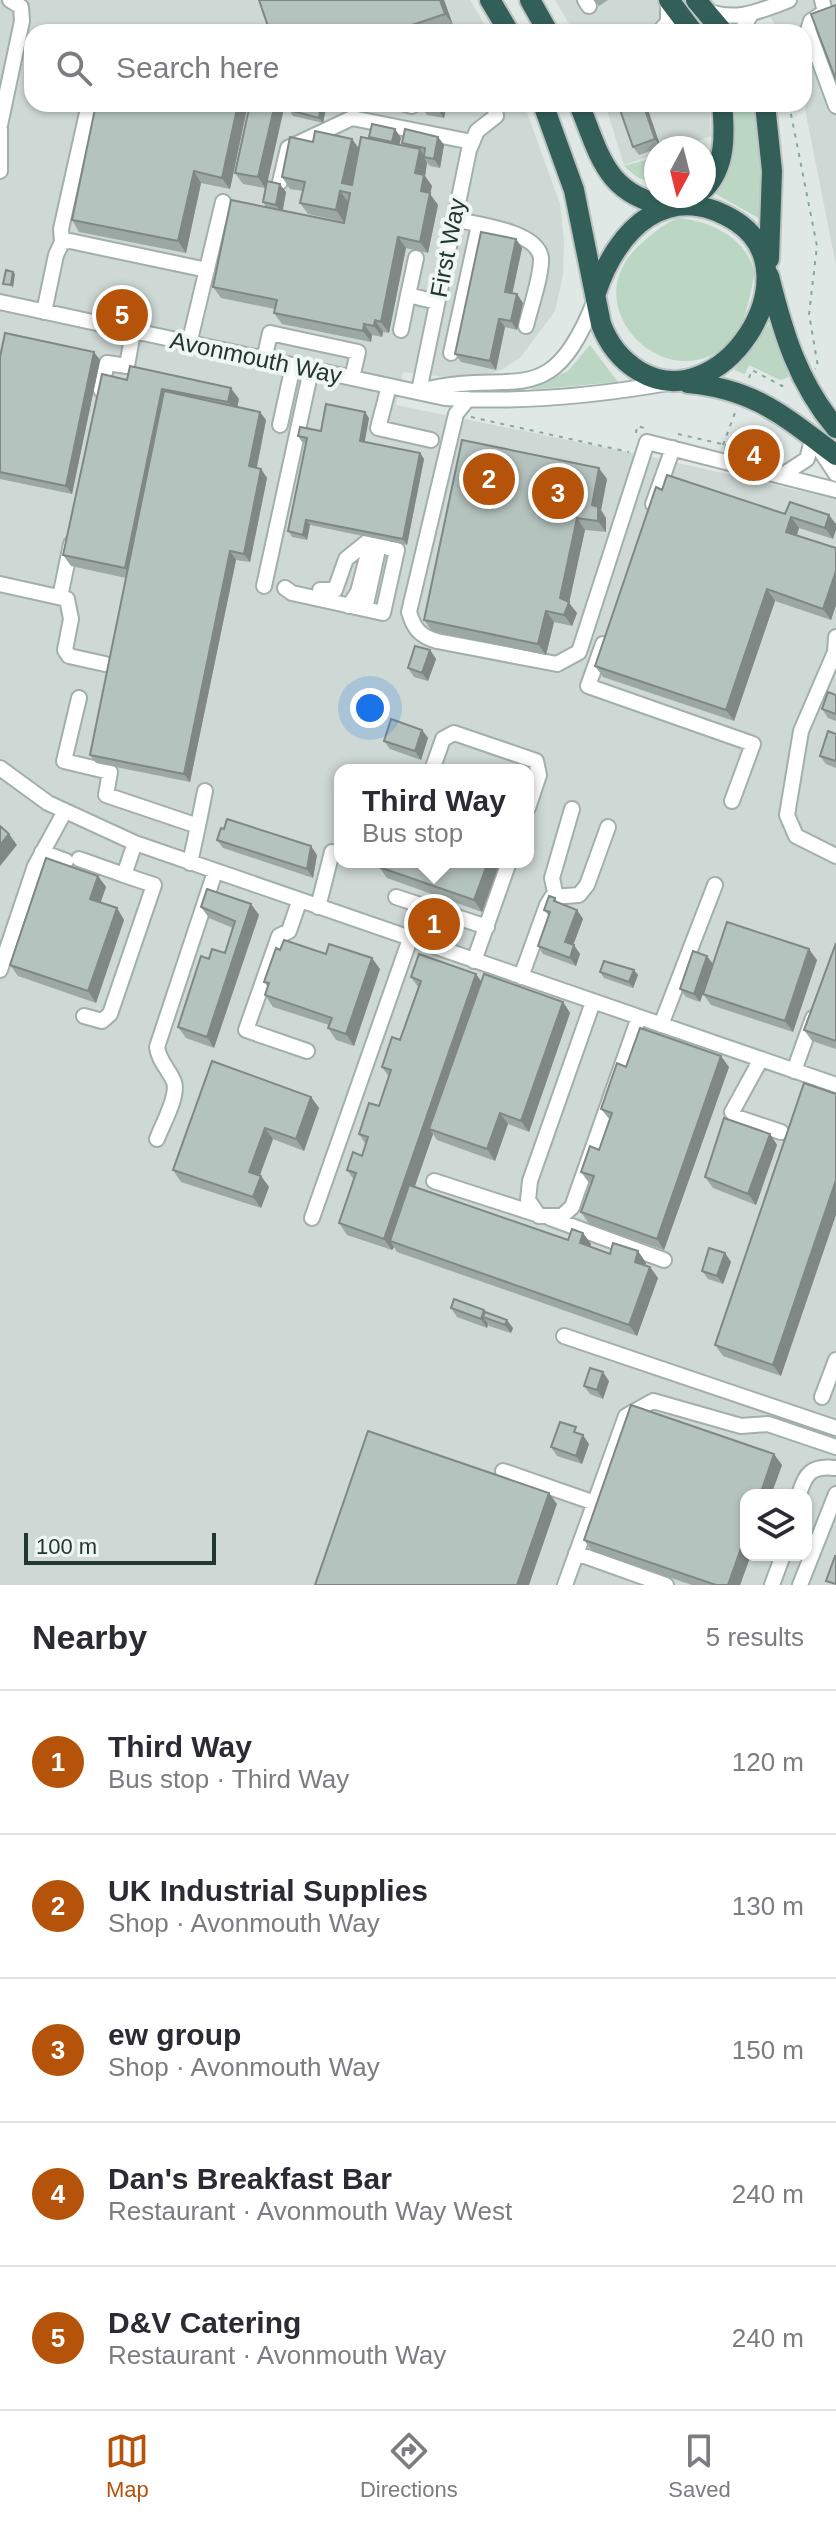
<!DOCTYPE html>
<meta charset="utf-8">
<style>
:root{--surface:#fff;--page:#f2f2f3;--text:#2b2b33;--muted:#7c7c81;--line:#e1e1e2;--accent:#b45309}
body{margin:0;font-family:Helvetica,sans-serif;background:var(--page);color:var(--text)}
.controls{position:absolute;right:24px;bottom:24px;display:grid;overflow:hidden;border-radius:16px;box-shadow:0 2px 6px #0004}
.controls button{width:72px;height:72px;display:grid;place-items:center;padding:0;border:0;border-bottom:2px solid var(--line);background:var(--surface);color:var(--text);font:40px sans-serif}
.compass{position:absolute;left:644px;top:136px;width:72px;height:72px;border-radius:50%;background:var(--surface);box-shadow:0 2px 6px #0004;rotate:187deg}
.scale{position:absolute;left:24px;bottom:20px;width:192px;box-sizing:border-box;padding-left:8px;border:4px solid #223632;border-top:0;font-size:22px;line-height:28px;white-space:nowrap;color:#223632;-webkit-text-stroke:6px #eff6f3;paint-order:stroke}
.you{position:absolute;left:370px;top:708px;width:28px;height:28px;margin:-20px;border:6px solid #fff;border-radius:50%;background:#1a73e8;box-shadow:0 0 0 12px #1a73e833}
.badge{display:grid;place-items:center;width:52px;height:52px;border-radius:50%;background:var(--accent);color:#fff;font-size:26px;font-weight:700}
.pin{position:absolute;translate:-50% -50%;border:4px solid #fff;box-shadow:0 2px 8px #0006}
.popup{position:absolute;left:334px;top:764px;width:200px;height:104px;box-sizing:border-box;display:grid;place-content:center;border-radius:16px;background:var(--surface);filter:drop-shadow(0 2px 6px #0005);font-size:26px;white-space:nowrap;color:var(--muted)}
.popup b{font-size:30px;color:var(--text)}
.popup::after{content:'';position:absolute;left:50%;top:100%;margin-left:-16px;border:16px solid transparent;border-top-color:var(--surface)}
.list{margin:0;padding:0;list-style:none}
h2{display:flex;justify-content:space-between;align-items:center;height:104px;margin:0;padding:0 32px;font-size:34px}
h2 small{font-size:26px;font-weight:400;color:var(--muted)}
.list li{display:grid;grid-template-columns:52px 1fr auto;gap:24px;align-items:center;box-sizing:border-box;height:144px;padding:0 32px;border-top:2px solid var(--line)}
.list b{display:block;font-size:30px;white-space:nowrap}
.list p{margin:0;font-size:26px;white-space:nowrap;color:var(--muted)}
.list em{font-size:26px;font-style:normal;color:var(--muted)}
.icon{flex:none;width:44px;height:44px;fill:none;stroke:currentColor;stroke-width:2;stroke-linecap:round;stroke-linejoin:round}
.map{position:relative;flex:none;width:836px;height:1585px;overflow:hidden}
.search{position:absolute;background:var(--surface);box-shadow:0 2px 6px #0004;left:24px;right:24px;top:24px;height:88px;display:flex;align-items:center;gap:20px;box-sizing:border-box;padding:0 28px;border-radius:24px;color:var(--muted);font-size:30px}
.sheet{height:824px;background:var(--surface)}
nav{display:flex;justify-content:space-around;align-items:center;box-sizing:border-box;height:112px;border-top:2px solid var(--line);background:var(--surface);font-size:22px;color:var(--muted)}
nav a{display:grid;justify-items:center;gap:4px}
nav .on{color:var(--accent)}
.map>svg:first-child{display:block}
.built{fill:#ced8d4;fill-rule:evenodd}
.green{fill:#bbd7c4}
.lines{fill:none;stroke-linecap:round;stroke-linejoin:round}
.minor-casing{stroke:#a3afac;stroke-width:18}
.highway-casing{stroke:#bdc3c2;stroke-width:24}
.path{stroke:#84a89f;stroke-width:2;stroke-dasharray:4 6;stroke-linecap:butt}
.minor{stroke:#fff;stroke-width:14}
.highway{stroke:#325f58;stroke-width:20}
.wall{fill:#9ca8a3}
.shaded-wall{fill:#7f8885}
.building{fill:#b5c3be;stroke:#7f8885;stroke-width:2}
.labels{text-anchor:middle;stroke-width:8;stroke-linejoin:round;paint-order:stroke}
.street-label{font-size:24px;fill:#223632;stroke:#eff6f3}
</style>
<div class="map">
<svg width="836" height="1585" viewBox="0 0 836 1585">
<rect width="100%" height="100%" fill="#dfe8e5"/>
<!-- built -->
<path class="built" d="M0,0H470L489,32H32V104H524L560,204L564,240L563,275L555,311L520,358L501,370L483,376L454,378L403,372L396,405L656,458L836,499V1585H0ZM340,770H528V862H340ZM746,1495H806V1555H746Z
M555,0H659L680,32H574Z
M759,0H836V265L804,104V32H780Z
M605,104H709L711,136L674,148H656V154L624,165Z"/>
<!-- green -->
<path class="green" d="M730,104H754L758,118L762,220L714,193C734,165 732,138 730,104Z
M656,157V185L637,177L624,166Z
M679,218C713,222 746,238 755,273C750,292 747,321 734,337C674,408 566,306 643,242C655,232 664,223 679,218Z
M769,324L789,377L780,380L749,365L745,374L734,370Z
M590,345L618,382L529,390L568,371Z"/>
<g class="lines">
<!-- minor casing -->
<g class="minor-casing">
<path id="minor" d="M585,0L589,6
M822,0L825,12L811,21L808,30L836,106
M705,10C735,23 760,11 789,0
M659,32L668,22V0
M741,32L751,14
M405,104L412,106
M0,125L22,21L21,7L10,0
M0,129V171
M280,182L288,148L352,118L472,142
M453,219C475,224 538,231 541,258C542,275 530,309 526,326
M62,242L61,229L89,104
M408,295L416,258
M0,302L445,398C520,403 594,396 668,383
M44,312L56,255L62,242L70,241L207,270
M401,330L408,295L437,302
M189,344L223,202
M451,353L479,225
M264,360L270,333L358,352L352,378
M389,386L378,428L431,440
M101,390L107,363L127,366L133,332
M419,391L469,150L477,131L496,116L494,104
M420,391C515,366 549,417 595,300
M468,399L456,414L409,612C414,629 420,636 437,641L557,664L579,652L647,442L836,490
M280,425L293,366
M814,441L836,474
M784,474L807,459L813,437
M653,504L673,448
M0,584L67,599L71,619L65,650L69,656L105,664
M264,586L311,370
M285,588L292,593L383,613L397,550L381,546L383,540
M320,590H335L346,559L372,538
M60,597L71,544
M349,606L358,592L372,538
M365,609L377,554
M836,637L835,652L801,731L787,815L796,836L836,856
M603,644L588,686L753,744L732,801
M79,698L64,761L110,772L106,795L198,826L190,863
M0,768L48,803L135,843L836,1085
M432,770L443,739L454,733L536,761L539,775L528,808
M198,826L205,791
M42,852L66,861
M79,859L124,875
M396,897L487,927
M556,897L552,878L572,809
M299,902L289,931L279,936L246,1030L307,1051
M318,907L332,852
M474,961L509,862
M0,970L35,866L65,811
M521,977L547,905L552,897L579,895L587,885L608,827
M593,1002L530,1181L528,1200L539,1216H562L572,1207L639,1017
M84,1016L102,1021L110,1014L154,885L124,875L135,843
M661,1025L715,885
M761,1059L732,1112L736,1117L781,1132
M794,1071L813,1018
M157,1139C162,1125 179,1096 174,1082C169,1069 159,1062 157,1047L215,872
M434,1181L539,1215
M312,1218L410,939
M550,1218L664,1260
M564,1336L836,1428
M822,1397L836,1360
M503,1471L595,1503
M799,1495C805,1473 812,1465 836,1468
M576,1553L666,1585
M565,1585L626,1416L653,1401L741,1426L768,1424L836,1447
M772,1585L783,1555
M800,1585L836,1494"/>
</g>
<!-- highway casing -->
<g class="highway-casing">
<path id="highway" d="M490,0L509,32
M530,0L548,32
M669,0L693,32
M696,0L723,32
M543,104L574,190L601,324C608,343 621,360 639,371C720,420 816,275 737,222C669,178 617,228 596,293
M579,104C600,156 606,195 668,206
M765,104L772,171L769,259
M704,189C726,167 725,134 722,104
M769,276C783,333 798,383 836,428
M688,383C755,389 785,417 836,455"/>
</g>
<!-- path -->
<path class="path" d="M789,104L817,246L809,314L818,367L815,369
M749,378L752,370L782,386L788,383
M471,417L629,452
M636,433L637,426L644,428
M678,434L722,444
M723,445L736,410"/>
<!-- minor -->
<use href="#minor" class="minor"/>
<!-- highway -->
<use href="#highway" class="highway"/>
</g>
<!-- wall -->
<path class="wall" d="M259,0H444L453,25L432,32H270Z
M595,0H608L599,6Z
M96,104H248L230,189L201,183L186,253L79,232L72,220Z
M250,104L268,181L286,192L283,210L344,223V222L308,214L300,203L303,191L290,189L282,177L313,142L352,139L359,149L371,139L369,137L395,129L401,138L399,145L404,146L402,143L438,137L444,145L440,168L430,166L427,163L425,176L432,186L430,194L438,205L428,253L406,248L389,333L383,332L382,337L372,335L371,342L282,324L274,313L275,309L221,298L213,287L266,207L263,202L265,188L243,184L235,173Z
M447,104L444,118L427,115L421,106Z
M618,104H646L661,148H656V149L639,155L633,147Z
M326,108L323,123L293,116L289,110Z
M516,239L522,248L512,293L517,294L523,303L517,330L505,327L496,370L461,362L455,354Z
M94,352L100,360L72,494L0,479V357Z
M127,380L239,399L237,407L260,412L266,420L257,468L261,469L267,478L250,562L236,560L190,782L96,763L90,755L126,578L71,566L63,555Z
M369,418L364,442L420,453L424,459L407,545L310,525L307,540L292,537L288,531L306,443L302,442L298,436Z
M742,448L744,451L743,456L727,453L725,450Z
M760,451L763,454L762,459L746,456L744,453Z
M607,479L601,510L606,518V532L585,530L569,603L577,613L572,626L554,622L546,655L432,631L424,620Z
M785,514L829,515L833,539L799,528L797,535L836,548V605L831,620L775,601L734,721L603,677L595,666Z
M430,650L436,659L428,681L414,677L408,668Z
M836,695V721L828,718L822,709Z
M422,730L428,738L421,760L390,749L384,741Z
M836,734V768L826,764L820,756Z
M217,840L317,855L313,878L223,848Z
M500,862L482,912L387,878L379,867Z
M98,876L106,887L100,903L117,908L124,920L96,1003L18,976L10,965Z
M555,898L558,903L577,910L583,919L573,945L580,954L576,966L543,954L538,946L549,916L544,910Z
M251,904L259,915L214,1048L186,1038L178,1027L209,959L225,953L233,928L209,918L201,907Z
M836,943V1049L812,1041L804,1030Z
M280,950L326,954L380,969L354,1046L336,1040L328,1028L329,1025L273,1007L265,995L268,987L264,982Z
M817,960L793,1032L711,1005L703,994L705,987L700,1002L686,997L680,989L713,964Z
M600,972L638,975L633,988L604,978Z
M476,974L481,981L563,1002L570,1013L529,1132L508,1124L495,1161L437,1140L433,1134L415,1186L568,1240L583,1233L591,1244L590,1247L610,1254L638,1251L646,1263L645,1265L650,1267L658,1278L637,1336L397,1252L394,1247L392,1250L347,1235L339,1223L354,1180L347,1170L362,1156L366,1145L359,1134L379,1106L389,1077L382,1067L400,1040L418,987L411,977Z
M626,1067H729L664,1250L589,1224L581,1212L591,1183H589L581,1172L599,1150L610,1120L601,1109Z
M836,1094L781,1376L723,1356L715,1345Z
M311,1097L319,1108L304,1151L273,1139L260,1175L269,1187L261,1208L181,1182L173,1170Z
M770,1134L777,1145L756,1205L713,1188L705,1177Z
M725,1253L731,1262L723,1284L708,1279L702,1271Z
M451,1308L485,1312L513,1328L511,1333L489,1326L488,1324L487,1328L457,1317Z
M609,1381L603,1399L590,1394L584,1386Z
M589,1444L582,1464L557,1456L551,1447Z
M782,1465L771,1495H746V1555H751L740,1585H692L592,1551L584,1540Z"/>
<!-- shaded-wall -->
<path class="shaded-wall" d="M440,0H444L453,25L445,14Z
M238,104H248L230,189L222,178Z
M275,104H285L266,189L258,177Z
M321,104H323L326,108L323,123L319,118Z
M439,104H447L444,118L438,110Z
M643,104H646L661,148L655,139Z
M395,129L401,138L398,150L392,142Z
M438,137L444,145L440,168L434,159Z
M352,139L360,150L350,194L342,183Z
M420,149L426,158L424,157L427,163L425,176L432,186L430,194L438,205L428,253L420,242L421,191L415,173Z
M194,171L201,183L186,253L178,241Z
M280,184L286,192L282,213L276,205Z
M340,191L348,202L344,222L336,210Z
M398,237L406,248L389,333L381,322Z
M516,239L522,248L511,300L505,292Z
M13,272L15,274L13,288L11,285Z
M517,294L523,303L517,330L511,321Z
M499,319L505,327L496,370L490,361Z
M375,320L383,332L382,337L374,326Z
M364,324L372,335L371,342L363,331Z
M94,352L100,360L72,494L66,486Z
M231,388L239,399L236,413L228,402Z
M162,389L170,400L133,580L125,568Z
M260,412L266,420L255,475L249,466Z
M365,412L369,418L364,446L360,441Z
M774,441L776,443L769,455L767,452Z
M420,453L424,459L407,545L403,539Z
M599,468L607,479L601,510L606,518V532L598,521L592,505Z
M261,469L267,478L250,562L244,554Z
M829,515L836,524V530L833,539L825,528Z
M791,517L799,528L794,543L786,532Z
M577,518L585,530L569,603L577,613L572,626L564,615L560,598Z
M306,520L310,525L307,540L303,535Z
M230,551L236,560L190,782L184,774Z
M836,571V605L831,620L823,609Z
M767,589L775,601L734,721L726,710Z
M546,611L554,622L546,655L538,644Z
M430,650L436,659L428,681L422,673Z
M422,730L428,738L421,760L415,751Z
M9,834L17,845L0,866V845Z
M311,846L317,855L313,878L307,869Z
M488,862H500L482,912L474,900Z
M98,876L106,887L98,910L90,899Z
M251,904L259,915L214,1048L207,1037Z
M117,908L124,920L96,1003L88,991Z
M577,910L583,919L571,951L565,942Z
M574,945L580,954L576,966L570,958Z
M809,949L817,960L793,1032L785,1021Z
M707,956L713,964L700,1002L694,994Z
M372,958L380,969L354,1046L346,1034Z
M634,970L638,975L633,988L629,982Z
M476,974L484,986L429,1129L433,1134L395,1243L390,1241L394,1247L392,1250L384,1239Z
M563,1002L570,1013L529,1132L521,1121Z
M721,1056L729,1067L664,1250L657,1239Z
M311,1097L319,1108L304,1151L296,1139Z
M500,1113L508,1124L495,1161L487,1149Z
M265,1128L273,1139L257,1183L249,1172Z
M770,1134L777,1145L756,1205L748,1194Z
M261,1176L269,1187L261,1208L253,1197Z
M836,1180V1215L781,1376L773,1365Z
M583,1233L591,1244L588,1254L580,1243Z
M638,1251L646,1263L642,1273L635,1262Z
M725,1253L731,1262L723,1284L717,1276Z
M650,1267L658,1278L637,1336L629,1325Z
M484,1310L490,1319L483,1317L488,1324L487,1328L481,1319Z
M507,1320L513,1328L511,1333L505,1325Z
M603,1372L609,1381L603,1399L597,1390Z
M583,1435L589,1444L582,1464L576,1456Z
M774,1454L782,1465L771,1495H760Z
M549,1493L557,1504L529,1585H517Z
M746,1534V1555H751L740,1585H728Z"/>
<!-- building -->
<path class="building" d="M259,0H440L445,14L391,32H270Z
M836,5V80L811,14Z
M96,104H238L222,178L194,171L178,241L72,220Z
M250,104H275L258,177L235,173Z
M290,104H321L319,118L289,110Z
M422,104H439L438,110L421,106Z
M618,104H643L655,139L633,147Z
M372,124L395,129L392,142L369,137Z
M405,129L438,137L434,159L424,157L425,148L402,143Z
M315,131L352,139L342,183L352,185L361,137L420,149L415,173L424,175L421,191L430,193L420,242L398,237L381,322L375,320L374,326L364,324L363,331L274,313L277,300L213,287L231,200L344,223L350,193L340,191L336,210L300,203L305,182L282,177L290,137L313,142Z
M267,181L280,184L276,205L263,202Z
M481,232L516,239L505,292L517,294L511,321L499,319L490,361L455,354Z
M6,270L13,272L11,285L3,284Z
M5,333L94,352L66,486L0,472V357Z
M130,366L231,388L228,402L162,389L125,568L63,555L102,374L127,380Z
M164,391L260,412L249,466L261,469L244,554L230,551L184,774L90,755Z
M326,404L365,412L360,441L420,453L403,539L306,520L303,535L288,531L307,438L298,436L300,427L321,431Z
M770,438L774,441L767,452L763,450Z
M462,440L599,468L592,505L598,507V521L577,518L560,598L569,602L564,615L546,611L538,644L424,620Z
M726,445L742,448L741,453L725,450Z
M745,448L760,451V456L744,453Z
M667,475L785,514L790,502L829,515L825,528L791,517L786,532L836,548V571L823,609L767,589L726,710L595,666L656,487L662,490Z
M415,646L430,650L422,673L408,668Z
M828,692L836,695V714L822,709Z
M391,719L422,730L415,751L384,741Z
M828,731L836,734V761L820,756Z
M227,819L311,846L307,869L217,840L221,828L224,829Z
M0,826L9,834L0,845Z
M46,858L98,876L90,899L117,908L88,991L10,965Z
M380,862H488L474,900L379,867Z
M207,889L251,904L207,1037L178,1027L201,956L209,959L212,949L225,953L235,921L201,907Z
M549,896L555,898L554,901L577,910L565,942L574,945L570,958L538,946L550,912L544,910Z
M727,922L809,949L785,1021L703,994Z
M284,940L326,954L329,944L372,958L346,1034L328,1028L332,1018L265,995L269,983L264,982L276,948L280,950Z
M836,943V1041L804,1030Z
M693,951L707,956L694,994L680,989Z
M419,954L476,974L384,1239L339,1223L356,1173L347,1170L353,1152L362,1156L368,1137L359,1134L369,1103L379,1106L391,1070L382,1067L392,1037L400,1040L421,981L411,977Z
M604,961L634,970L629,982L600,972Z
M484,974L563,1002L521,1121L500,1113L487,1149L429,1129Z
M640,1028L721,1056L657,1239L581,1212L594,1176L581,1172L590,1146L599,1150L612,1113L601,1109L617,1063L626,1067Z
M212,1061L311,1097L296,1139L265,1128L249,1172L261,1176L253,1197L173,1170Z
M804,1083L836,1094V1180L773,1365L715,1345Z
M724,1118L770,1134L748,1194L705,1177Z
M409,1185L568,1240L572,1229L583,1233L580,1243L610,1254L613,1243L638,1251L635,1262L650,1267L629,1325L390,1241Z
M709,1248L725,1253L717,1276L702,1271Z
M454,1299L484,1310L481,1319L451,1308Z
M485,1312L507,1320L505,1325L483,1317Z
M590,1368L603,1372L597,1390L584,1386Z
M631,1405L774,1454L760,1495H746V1534L728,1585H716L584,1540Z
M560,1422L576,1427L574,1432L583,1435L576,1456L551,1447Z
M368,1431L549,1493L517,1585H315Z
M835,1556H836V1584L826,1581Z"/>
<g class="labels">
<!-- street labels -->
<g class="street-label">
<text transform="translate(448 248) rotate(-79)" y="8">First Way</text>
<text transform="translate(256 358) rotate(12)" y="8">Avonmouth Way</text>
</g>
</g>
</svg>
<div class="controls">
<button><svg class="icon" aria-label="layers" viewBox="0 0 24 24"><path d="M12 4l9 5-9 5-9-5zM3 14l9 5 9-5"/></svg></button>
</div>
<svg class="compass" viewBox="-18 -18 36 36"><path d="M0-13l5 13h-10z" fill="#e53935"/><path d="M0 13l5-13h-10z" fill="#7c7c81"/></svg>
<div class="scale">100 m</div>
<div class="you"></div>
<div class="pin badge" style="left:434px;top:924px">1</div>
<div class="popup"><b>Third Way</b>Bus stop</div>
<div class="pin badge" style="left:489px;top:479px">2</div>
<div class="pin badge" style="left:558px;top:493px">3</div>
<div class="pin badge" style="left:754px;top:455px">4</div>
<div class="pin badge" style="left:122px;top:315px">5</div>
<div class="search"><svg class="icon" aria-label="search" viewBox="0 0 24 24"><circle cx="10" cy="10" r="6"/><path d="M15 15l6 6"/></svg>Search here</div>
</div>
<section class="sheet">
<h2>Nearby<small>5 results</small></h2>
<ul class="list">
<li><span class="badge">1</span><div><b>Third Way</b><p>Bus stop · Third Way</p></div><em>120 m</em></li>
<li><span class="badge">2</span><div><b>UK Industrial Supplies</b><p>Shop · Avonmouth Way</p></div><em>130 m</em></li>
<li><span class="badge">3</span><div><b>ew group</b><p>Shop · Avonmouth Way</p></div><em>150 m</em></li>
<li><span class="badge">4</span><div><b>Dan's Breakfast Bar</b><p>Restaurant · Avonmouth Way West</p></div><em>240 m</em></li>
<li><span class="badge">5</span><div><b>D&amp;V Catering</b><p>Restaurant · Avonmouth Way</p></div><em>240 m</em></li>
</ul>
</section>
<nav>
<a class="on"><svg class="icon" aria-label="map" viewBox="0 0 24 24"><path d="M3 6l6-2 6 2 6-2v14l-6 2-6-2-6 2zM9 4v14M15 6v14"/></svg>Map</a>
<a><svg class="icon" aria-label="directions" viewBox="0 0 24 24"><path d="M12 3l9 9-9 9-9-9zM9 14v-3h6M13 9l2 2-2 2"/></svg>Directions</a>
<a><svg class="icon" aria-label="saved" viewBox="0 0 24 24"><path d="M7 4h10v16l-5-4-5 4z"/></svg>Saved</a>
</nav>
